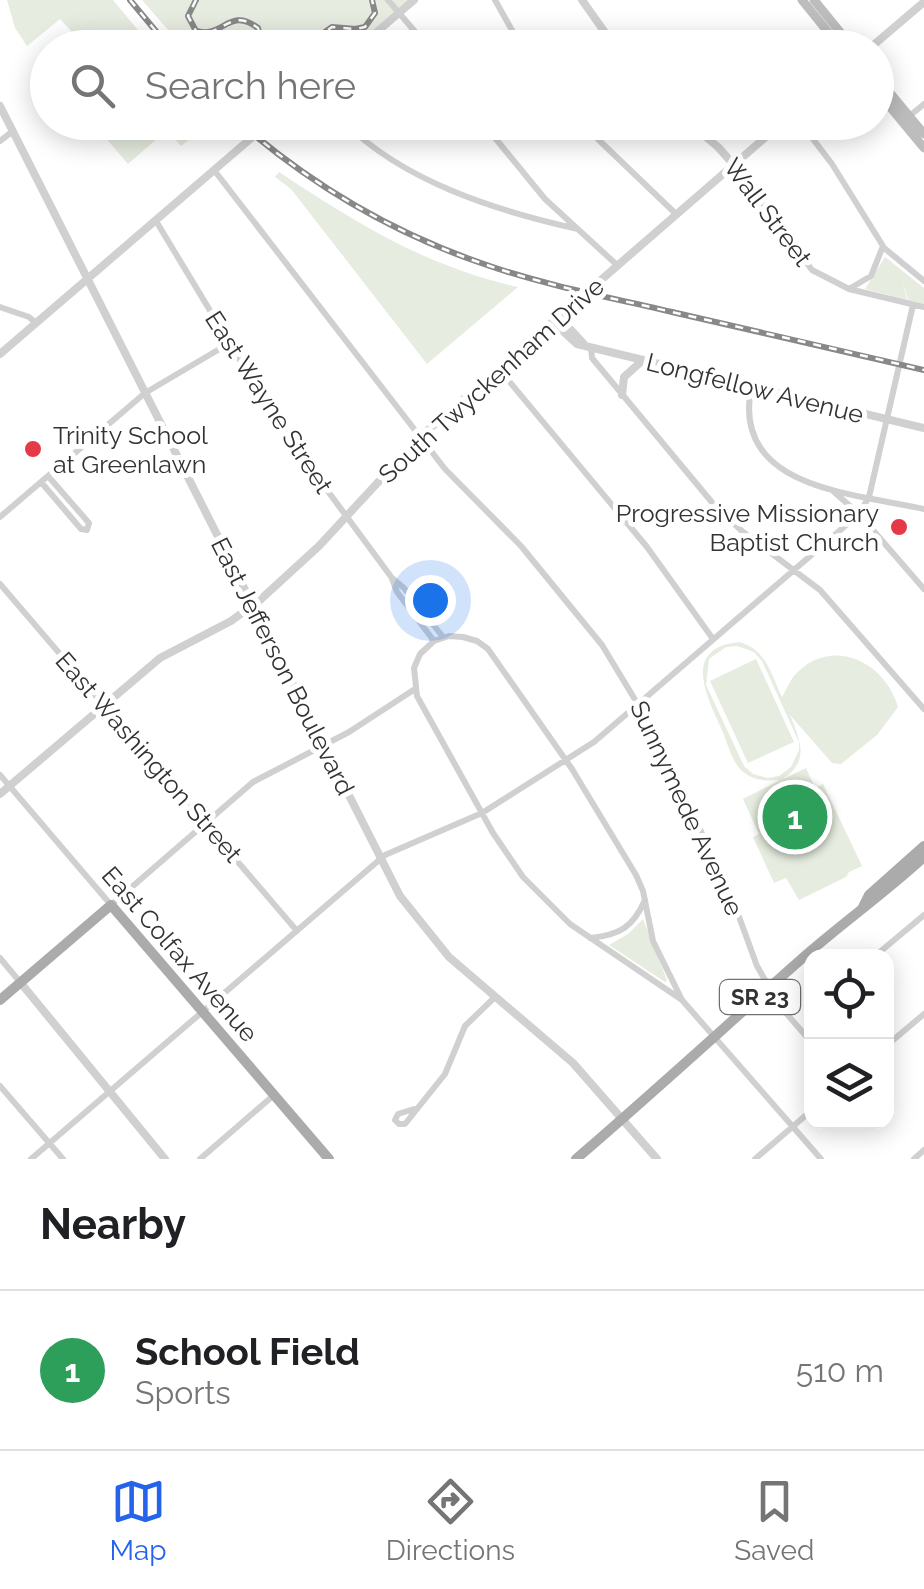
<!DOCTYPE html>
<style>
:root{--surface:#fff;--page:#f2f2f2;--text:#202124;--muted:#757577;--line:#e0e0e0;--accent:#2563eb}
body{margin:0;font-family:Raleway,sans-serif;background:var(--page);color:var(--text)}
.controls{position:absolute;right:30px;bottom:30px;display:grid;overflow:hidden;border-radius:20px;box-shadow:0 5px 25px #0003}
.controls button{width:90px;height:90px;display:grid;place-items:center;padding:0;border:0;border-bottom:2px solid var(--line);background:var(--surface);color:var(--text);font:50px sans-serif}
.you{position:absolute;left:430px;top:600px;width:35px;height:35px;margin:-25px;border:8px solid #fff;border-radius:50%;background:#1a73e8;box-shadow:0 0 0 15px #1a73e833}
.badge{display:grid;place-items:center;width:65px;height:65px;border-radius:50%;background:var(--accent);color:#fff;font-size:32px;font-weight:700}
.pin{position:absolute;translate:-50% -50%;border:5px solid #fff;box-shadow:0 2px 10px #0006}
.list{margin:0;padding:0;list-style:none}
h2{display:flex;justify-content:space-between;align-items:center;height:130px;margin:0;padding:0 40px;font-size:42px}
h2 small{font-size:32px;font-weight:400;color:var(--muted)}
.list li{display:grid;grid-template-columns:65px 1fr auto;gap:30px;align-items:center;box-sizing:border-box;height:160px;padding:0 40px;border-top:2px solid var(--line)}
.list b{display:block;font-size:38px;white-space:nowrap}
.list p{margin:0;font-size:32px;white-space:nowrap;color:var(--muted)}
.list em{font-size:32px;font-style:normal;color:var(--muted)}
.icon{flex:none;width:55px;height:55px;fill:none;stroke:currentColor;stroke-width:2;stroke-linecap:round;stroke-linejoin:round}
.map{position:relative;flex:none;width:924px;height:1159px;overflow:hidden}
.search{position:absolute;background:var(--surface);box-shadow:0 5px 25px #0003;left:30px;right:30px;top:30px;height:110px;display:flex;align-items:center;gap:25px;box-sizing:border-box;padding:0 35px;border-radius:55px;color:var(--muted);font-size:38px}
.sheet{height:290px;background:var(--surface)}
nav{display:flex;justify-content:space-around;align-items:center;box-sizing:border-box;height:140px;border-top:2px solid var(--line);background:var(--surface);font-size:28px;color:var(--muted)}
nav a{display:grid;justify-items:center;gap:5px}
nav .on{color:var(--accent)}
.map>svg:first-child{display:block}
.green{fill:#e6ecdf;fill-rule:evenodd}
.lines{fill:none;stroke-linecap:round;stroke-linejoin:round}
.minor{stroke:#d0d0d0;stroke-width:6}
.tertiary{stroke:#d0d0d0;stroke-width:8}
.secondary{stroke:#bdbdbd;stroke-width:9}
.primary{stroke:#ababab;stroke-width:10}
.rail-casing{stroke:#888;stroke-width:6}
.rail{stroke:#fff;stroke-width:2.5;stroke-dasharray:8;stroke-linecap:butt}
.poi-dot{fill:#e63946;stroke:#fff;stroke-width:4}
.labels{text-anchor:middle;stroke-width:10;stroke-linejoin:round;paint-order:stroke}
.shield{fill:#fff;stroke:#707070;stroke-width:2.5}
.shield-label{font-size:22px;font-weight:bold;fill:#333}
.street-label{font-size:25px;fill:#333;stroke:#fff}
.poi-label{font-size:25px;fill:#333;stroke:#fff;text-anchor:start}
</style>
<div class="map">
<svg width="924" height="1159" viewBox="0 0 924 1159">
<rect width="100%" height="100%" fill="#fff"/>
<!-- green -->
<path class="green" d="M7,0H113L152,47H86L60,19L27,46L15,28Z
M142,0H408L352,48L183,47Z
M93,123H210L181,146L167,130L128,164Z
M279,172C358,224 425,266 518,287L427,364L291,189L275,177Z
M885,257L924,288V304L908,300L902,279L907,300L865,289Z
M739,642C766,649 771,674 782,697C786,691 789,682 794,676C830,635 885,661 898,707L877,735L841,764L832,763L790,715C801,742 810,762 781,780L806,768L815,788L823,784L862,866L849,872L846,877L799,900L786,878L774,883L753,837L759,834L743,799L780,780C767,781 753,781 742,771C732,762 727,741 721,728C706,695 682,648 739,642ZM737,646L754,652L762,661L799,742V750L791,767L779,776L768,778L753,774L744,766L706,685L709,659L726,647Z
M756,659L794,742L748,763L710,681Z
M643,919L667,980L665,982L609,945L628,934Z"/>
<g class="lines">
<!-- minor -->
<path class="minor" d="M388,0L429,48
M495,0L522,48
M907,118L924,104
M344,122C404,182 497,211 578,229
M482,122L545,199L617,265
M580,122L676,214
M800,122L832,164L883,246L871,276L849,289
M0,141L13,131
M734,165L812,270L849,289L924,307
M214,170L445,469L521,546L602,645L657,736L734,903L757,966L769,987
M156,221L279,425L392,578L404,588L443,637
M883,247L924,281
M0,307L29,317L36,323
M591,347L592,358L715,506L743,532L820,590L924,709
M499,369L647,547L713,639
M752,384C728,489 853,493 924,509
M41,482L81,529L87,530L89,523L48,476
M833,491L859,514L924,589
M0,517L145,393L228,344
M392,579L397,592L434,641
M0,584L297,931
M0,775L111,905L253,782L349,732L415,689
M590,938C620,935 633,927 645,900
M875,956L924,915
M0,958L20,982
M767,991L812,1043
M682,1000L653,941L643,891L636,875L572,769L488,649L477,641L463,637L449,636L434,641L420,654L414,668L417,696L493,833L523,877L570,924L682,1000L821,1159
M886,1046L924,1014
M0,1086L63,1159
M414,1109L398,1114L395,1120L399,1124H405L445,1074L465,1026L495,997
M31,1159L385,855L482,813L594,742L859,514L869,497L913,305
M200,1159L274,1095
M755,1159L812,1110
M914,1159L924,1150"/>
<!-- tertiary -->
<path class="tertiary" d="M582,0L616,48
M358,48L414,0
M870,48L924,2
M0,106L400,896L449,957L573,1063L657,1159
M688,122L718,147L734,165
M559,317L583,343
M553,322L577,344L924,428
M0,354L270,122
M622,395L624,377L643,360
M0,794L160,658L231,621L260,600L319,546L420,437L783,122
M20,982L165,1159"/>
<!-- secondary -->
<path class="secondary" d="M802,0L841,48
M814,0L853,48
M876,76L924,134
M876,90L924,148"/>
<!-- primary -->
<path class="primary" d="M863,907L869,895L924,846
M0,1000L111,905L329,1159
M576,1159C654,1092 729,1023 806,955C845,921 886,892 924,857"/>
<!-- rail casing -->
<g class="rail-casing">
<path id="rail" d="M130,0L170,48
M196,0L188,16L196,31C223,39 229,6 258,28L264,48
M302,48L332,27L355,29L365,27L375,13L372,0
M239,122C310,184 391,232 481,263C543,285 608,297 672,312C756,331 840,350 924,370"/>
</g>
<!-- rail -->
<use href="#rail" class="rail"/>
</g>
<!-- markers -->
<g class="poi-dot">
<circle cx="33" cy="449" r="10"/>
<circle cx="899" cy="527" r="10"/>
</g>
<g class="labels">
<!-- shield labels -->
<rect class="shield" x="720" y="980" width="80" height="34" rx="8"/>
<g class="shield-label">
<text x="760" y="1005">SR 23</text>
</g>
<!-- street labels -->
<g class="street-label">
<text transform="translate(768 212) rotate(53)" y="9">Wall Street</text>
<text transform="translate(491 380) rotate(-42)" y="9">South Twyckenham Drive</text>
<text transform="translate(755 388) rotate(14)" y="9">Longfellow Avenue</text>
<text transform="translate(269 402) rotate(57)" y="9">East Wayne Street</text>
<text transform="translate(283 666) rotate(63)" y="9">East Jefferson Boulevard</text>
<text transform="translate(149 757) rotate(49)" y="9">East Washington Street</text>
<text transform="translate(687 808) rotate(65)" y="9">Sunnymede Avenue</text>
<text transform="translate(180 954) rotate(49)" y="9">East Colfax Avenue</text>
</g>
<!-- poi labels -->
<g class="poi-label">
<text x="53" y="444">Trinity School<tspan x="53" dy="29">at Greenlawn</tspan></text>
<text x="879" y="522" text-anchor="end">Progressive Missionary<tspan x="879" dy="29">Baptist Church</tspan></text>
</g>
</g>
</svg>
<div class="controls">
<button><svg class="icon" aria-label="locate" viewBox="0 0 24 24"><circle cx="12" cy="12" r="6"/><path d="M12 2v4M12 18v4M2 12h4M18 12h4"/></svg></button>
<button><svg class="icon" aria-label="layers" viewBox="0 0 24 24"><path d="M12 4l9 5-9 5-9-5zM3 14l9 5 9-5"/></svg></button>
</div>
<div class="you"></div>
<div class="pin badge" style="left:795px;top:817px;background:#2e9e5b">1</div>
<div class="search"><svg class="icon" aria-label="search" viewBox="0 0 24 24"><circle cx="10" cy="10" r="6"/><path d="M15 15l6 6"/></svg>Search here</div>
</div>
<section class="sheet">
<h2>Nearby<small></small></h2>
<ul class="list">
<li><span class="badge" style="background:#2e9e5b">1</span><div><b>School Field</b><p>Sports</p></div><em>510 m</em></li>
</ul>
</section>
<nav>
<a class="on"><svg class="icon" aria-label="map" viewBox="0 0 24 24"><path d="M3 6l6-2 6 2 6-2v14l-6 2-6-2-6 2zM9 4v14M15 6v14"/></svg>Map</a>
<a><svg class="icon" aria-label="directions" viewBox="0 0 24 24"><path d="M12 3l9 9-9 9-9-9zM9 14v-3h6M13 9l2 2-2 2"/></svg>Directions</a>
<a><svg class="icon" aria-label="saved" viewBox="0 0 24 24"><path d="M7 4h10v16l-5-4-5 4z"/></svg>Saved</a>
</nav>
